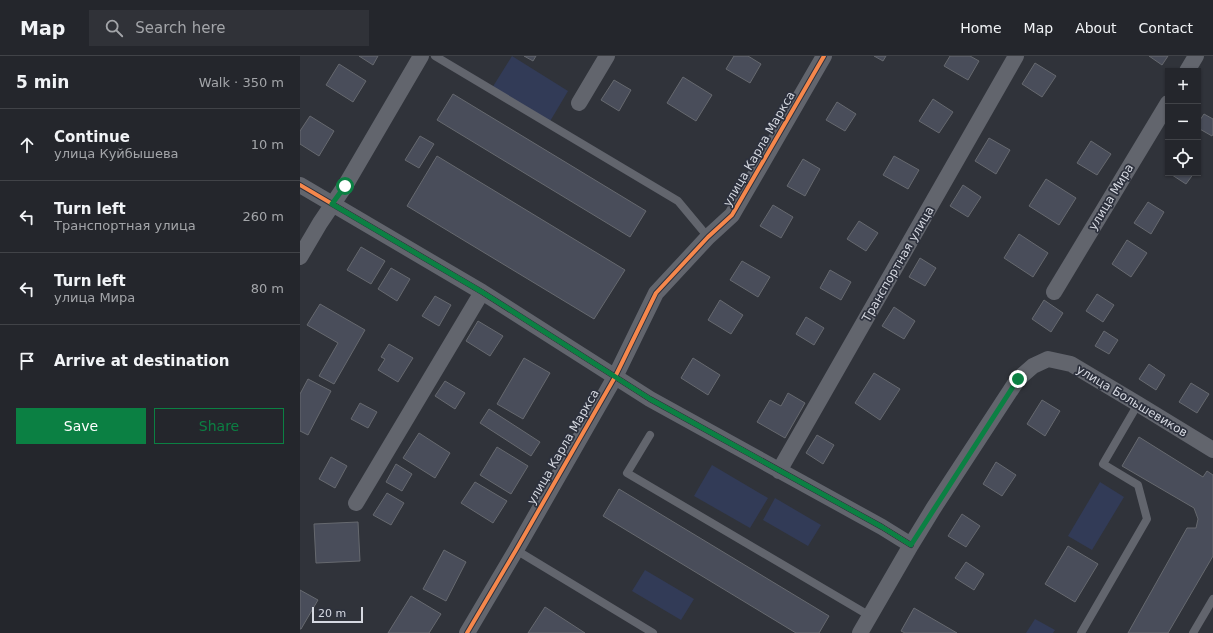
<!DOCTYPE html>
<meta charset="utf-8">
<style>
:root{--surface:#24262c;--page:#303238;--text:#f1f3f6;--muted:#a3a5a9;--line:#414348;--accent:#0b8043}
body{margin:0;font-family:"DejaVu Sans",sans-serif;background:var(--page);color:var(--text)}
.controls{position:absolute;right:12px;top:12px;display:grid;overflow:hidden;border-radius:0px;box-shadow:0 1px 3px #0004}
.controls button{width:36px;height:36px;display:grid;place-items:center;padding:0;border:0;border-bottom:1px solid var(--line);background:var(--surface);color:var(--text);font:20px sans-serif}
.scale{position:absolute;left:12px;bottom:10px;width:51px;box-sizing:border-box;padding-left:4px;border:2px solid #d6d9e1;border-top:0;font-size:11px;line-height:14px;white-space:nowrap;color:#d6d9e1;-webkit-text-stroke:3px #2d313d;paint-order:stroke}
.stop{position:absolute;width:12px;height:12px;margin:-9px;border:3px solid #0b8043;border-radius:50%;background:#fff}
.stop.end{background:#0b8043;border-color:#fff;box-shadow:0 1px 4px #0008}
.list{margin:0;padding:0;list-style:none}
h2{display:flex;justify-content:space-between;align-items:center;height:52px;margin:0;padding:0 16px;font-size:17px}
h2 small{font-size:13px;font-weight:400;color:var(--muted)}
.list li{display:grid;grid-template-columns:26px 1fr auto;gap:12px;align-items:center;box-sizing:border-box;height:72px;padding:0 16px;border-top:1px solid var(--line)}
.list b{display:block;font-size:15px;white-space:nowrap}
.list p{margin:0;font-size:13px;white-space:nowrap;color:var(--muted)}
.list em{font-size:13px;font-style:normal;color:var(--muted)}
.actions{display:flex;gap:8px;padding:12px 16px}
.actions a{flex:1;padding:9px 0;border:1px solid var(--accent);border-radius:0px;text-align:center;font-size:14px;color:var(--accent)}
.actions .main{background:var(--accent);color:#fff}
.icon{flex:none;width:22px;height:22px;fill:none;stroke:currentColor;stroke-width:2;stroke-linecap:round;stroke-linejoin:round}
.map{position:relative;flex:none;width:913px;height:577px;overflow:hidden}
header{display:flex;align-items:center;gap:24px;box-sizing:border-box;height:56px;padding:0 20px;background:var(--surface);border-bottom:1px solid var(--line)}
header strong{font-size:19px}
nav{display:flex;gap:22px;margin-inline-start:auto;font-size:14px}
.search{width:280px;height:36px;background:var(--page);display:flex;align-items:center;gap:10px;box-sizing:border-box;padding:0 14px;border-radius:0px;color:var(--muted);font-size:15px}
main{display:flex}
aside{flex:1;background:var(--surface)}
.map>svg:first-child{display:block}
.green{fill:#323b57}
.building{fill:#494d5a;stroke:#66696f}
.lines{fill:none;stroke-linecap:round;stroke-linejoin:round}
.lane{stroke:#62656d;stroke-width:8}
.street{stroke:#62656d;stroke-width:16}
.cycleway-casing{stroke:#2d313d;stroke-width:6}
.cycleway{stroke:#f5874c;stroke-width:4}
.route{stroke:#0b8043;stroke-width:5}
.labels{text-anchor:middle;stroke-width:3.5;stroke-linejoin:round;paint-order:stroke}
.street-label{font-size:12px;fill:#d6d9e1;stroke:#2d313d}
</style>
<header>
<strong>Map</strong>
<div class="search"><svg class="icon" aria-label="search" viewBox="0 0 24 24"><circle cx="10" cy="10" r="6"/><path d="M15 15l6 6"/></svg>Search here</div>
<nav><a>Home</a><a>Map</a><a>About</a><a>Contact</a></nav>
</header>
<main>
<aside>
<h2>5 min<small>Walk · 350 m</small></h2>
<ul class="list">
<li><svg class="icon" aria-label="ahead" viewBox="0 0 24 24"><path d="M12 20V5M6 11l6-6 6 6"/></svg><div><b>Continue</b><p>улица Куйбышева</p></div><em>10 m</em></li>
<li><svg class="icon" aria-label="left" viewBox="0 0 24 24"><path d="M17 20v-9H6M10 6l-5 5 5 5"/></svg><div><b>Turn left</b><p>Транспортная улица</p></div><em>260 m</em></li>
<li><svg class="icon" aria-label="left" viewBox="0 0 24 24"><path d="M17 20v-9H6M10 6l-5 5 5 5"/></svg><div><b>Turn left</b><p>улица Мира</p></div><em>80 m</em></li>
<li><svg class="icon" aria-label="arrive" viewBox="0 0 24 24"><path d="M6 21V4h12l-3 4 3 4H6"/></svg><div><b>Arrive at destination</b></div></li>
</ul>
<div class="actions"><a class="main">Save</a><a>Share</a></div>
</aside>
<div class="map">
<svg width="913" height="577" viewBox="0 0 913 577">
<rect width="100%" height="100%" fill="#30333a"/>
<!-- green -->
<path class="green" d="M212,0L268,35L249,67L192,32Z
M412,409L468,442L450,472L394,440Z
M800,426L824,441L792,494L768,480Z
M475,442L521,469L508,490L463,464Z
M345,514L394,543L381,564L332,535Z
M735,563L755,574L753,577H726Z"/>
<!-- building -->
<path class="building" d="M59,0H78L73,9Z
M224,0H236L233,5Z
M434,0H448L461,8L450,27L426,13Z
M574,0H586L583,5Z
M650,0H670L679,5L668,24L644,10Z
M849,0H868L862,9Z
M735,7L756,20L742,41L722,28Z
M39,8L66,25L53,46L26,29Z
M383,21L412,39L396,65L367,47Z
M314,24L331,34L319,55L301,44Z
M153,38L346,155L330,181L137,64Z
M633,43L653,56L639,77L619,65Z
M537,46L556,58L545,75L526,64Z
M904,58L913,63V78L912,80L898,72V67Z
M10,60L34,75L19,100L0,88V75Z
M120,80L134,88L119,112L105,104Z
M689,82L710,94L696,118L675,105Z
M791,85L811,98L797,119L777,107Z
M137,100L325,214L294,263L107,150Z
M594,100L619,114L608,133L583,119Z
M503,103L520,113L505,140L487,130Z
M869,117H894L886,128Z
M746,123L776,142L759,169L729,150Z
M663,129L681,141L668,161L650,150Z
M848,146L864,156L851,178L834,167Z
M473,149L493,161L481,182L460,170Z
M559,165L578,177L566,195L547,183Z
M719,178L748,197L733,221L704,202Z
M827,184L847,197L831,221L812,208Z
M61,191L85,205L71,228L47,214Z
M620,202L636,212L625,230L609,221Z
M442,205L470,221L458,241L430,224Z
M91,212L110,223L97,245L78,233Z
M530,214L551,226L541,244L520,232Z
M797,238L814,249L803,266L786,255Z
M135,240L151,249L139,270L122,260Z
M420,244L443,259L431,278L408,264Z
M744,244L763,257L751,276L732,263Z
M20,248L65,274L34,328L19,320L38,287L7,269Z
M594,251L615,265L604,283L582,270Z
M506,261L524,272L514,289L496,278Z
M178,265L203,280L190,300L166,285Z
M804,275L818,284L809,298L795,290Z
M89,288L113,302L98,326L78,314L85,303L81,301Z
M224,302L250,317L223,363L197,348Z
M393,302L420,319L408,339L381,322Z
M849,308L865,319L856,334L839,323Z
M574,317L600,333L580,364L555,347Z
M8,323L31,335L8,379L0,375V338Z
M145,325L165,337L155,353L135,340Z
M891,327L909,338L897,357L879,346Z
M488,337L505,347L485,382L457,366L470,344L481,350Z
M742,344L760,355L745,380L727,368Z
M60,347L77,356L68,372L51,363Z
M189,353L240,386L231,400L180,367Z
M119,377L150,397L135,422L103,402Z
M517,379L534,389L523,408L506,397Z
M839,381L903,421L907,415L913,419V500L868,577H828L887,472H896L898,463L894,452L822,410Z
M197,391L228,410L211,438L180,419Z
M31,401L47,410L35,432L19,423Z
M696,406L716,419L702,440L683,428Z
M96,408L112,418L102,435L86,426Z
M175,426L207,445L193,467L161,447Z
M319,433L529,560L519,577H496L303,460Z
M87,437L104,447L91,469L73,459Z
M662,458L680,470L666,491L648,480Z
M58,466L60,505L16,507L14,468Z
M768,490L798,508L775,546L745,528Z
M144,494L166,506L146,545L123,533Z
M666,506L684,518L674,534L655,522Z
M0,534L18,544L1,573H0Z
M111,540L141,558L129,577H88Z
M245,551L285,577H228Z
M614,552L657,577H605L601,575Z"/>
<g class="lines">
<!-- lane -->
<path class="lane" d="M135,0L378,145L408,181
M350,379L327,417L570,560
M216,494L353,577
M781,577L847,463L838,429L803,408L838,348
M893,577L913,543"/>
<!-- street -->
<path class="street" d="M887,15L896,0
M279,47L307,0
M0,129L182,236L350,343L582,471L611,489
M0,201L20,167L45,130L121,0
M754,236L868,47
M479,415L716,0
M56,447L182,236
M167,577L216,494L315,321L356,237L408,181L432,159L524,0
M560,577L611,489L633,453L718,323L733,310L748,303L771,308L838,348L913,394"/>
<!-- cycleway casing -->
<g class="cycleway-casing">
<path id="cycleway" d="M0,129L182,236L350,343L582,471L611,489
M167,577L216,494L315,321L356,237L408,181L432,159L524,0"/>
</g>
<!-- cycleway -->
<use href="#cycleway" class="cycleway"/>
</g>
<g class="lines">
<!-- route -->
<path class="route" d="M45,130L32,148L182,236L350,343L582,471L611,489L718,323"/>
</g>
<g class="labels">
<!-- street labels -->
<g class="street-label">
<text transform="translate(459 93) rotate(-60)" y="4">улица Карла Маркса</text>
<text transform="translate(811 141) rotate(-59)" y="4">улица Мира</text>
<text transform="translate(598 208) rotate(-60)" y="4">Транспортная улица</text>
<text transform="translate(832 345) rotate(31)" y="4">улица Большевиков</text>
<text transform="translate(263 391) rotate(-60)" y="4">улица Карла Маркса</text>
</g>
</g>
</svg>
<div class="controls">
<button>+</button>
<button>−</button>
<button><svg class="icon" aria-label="locate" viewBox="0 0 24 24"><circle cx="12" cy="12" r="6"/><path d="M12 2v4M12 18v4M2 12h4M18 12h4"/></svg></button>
</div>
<div class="scale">20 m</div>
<div class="stop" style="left:45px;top:130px"></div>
<div class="stop end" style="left:718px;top:323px"></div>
</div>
</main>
